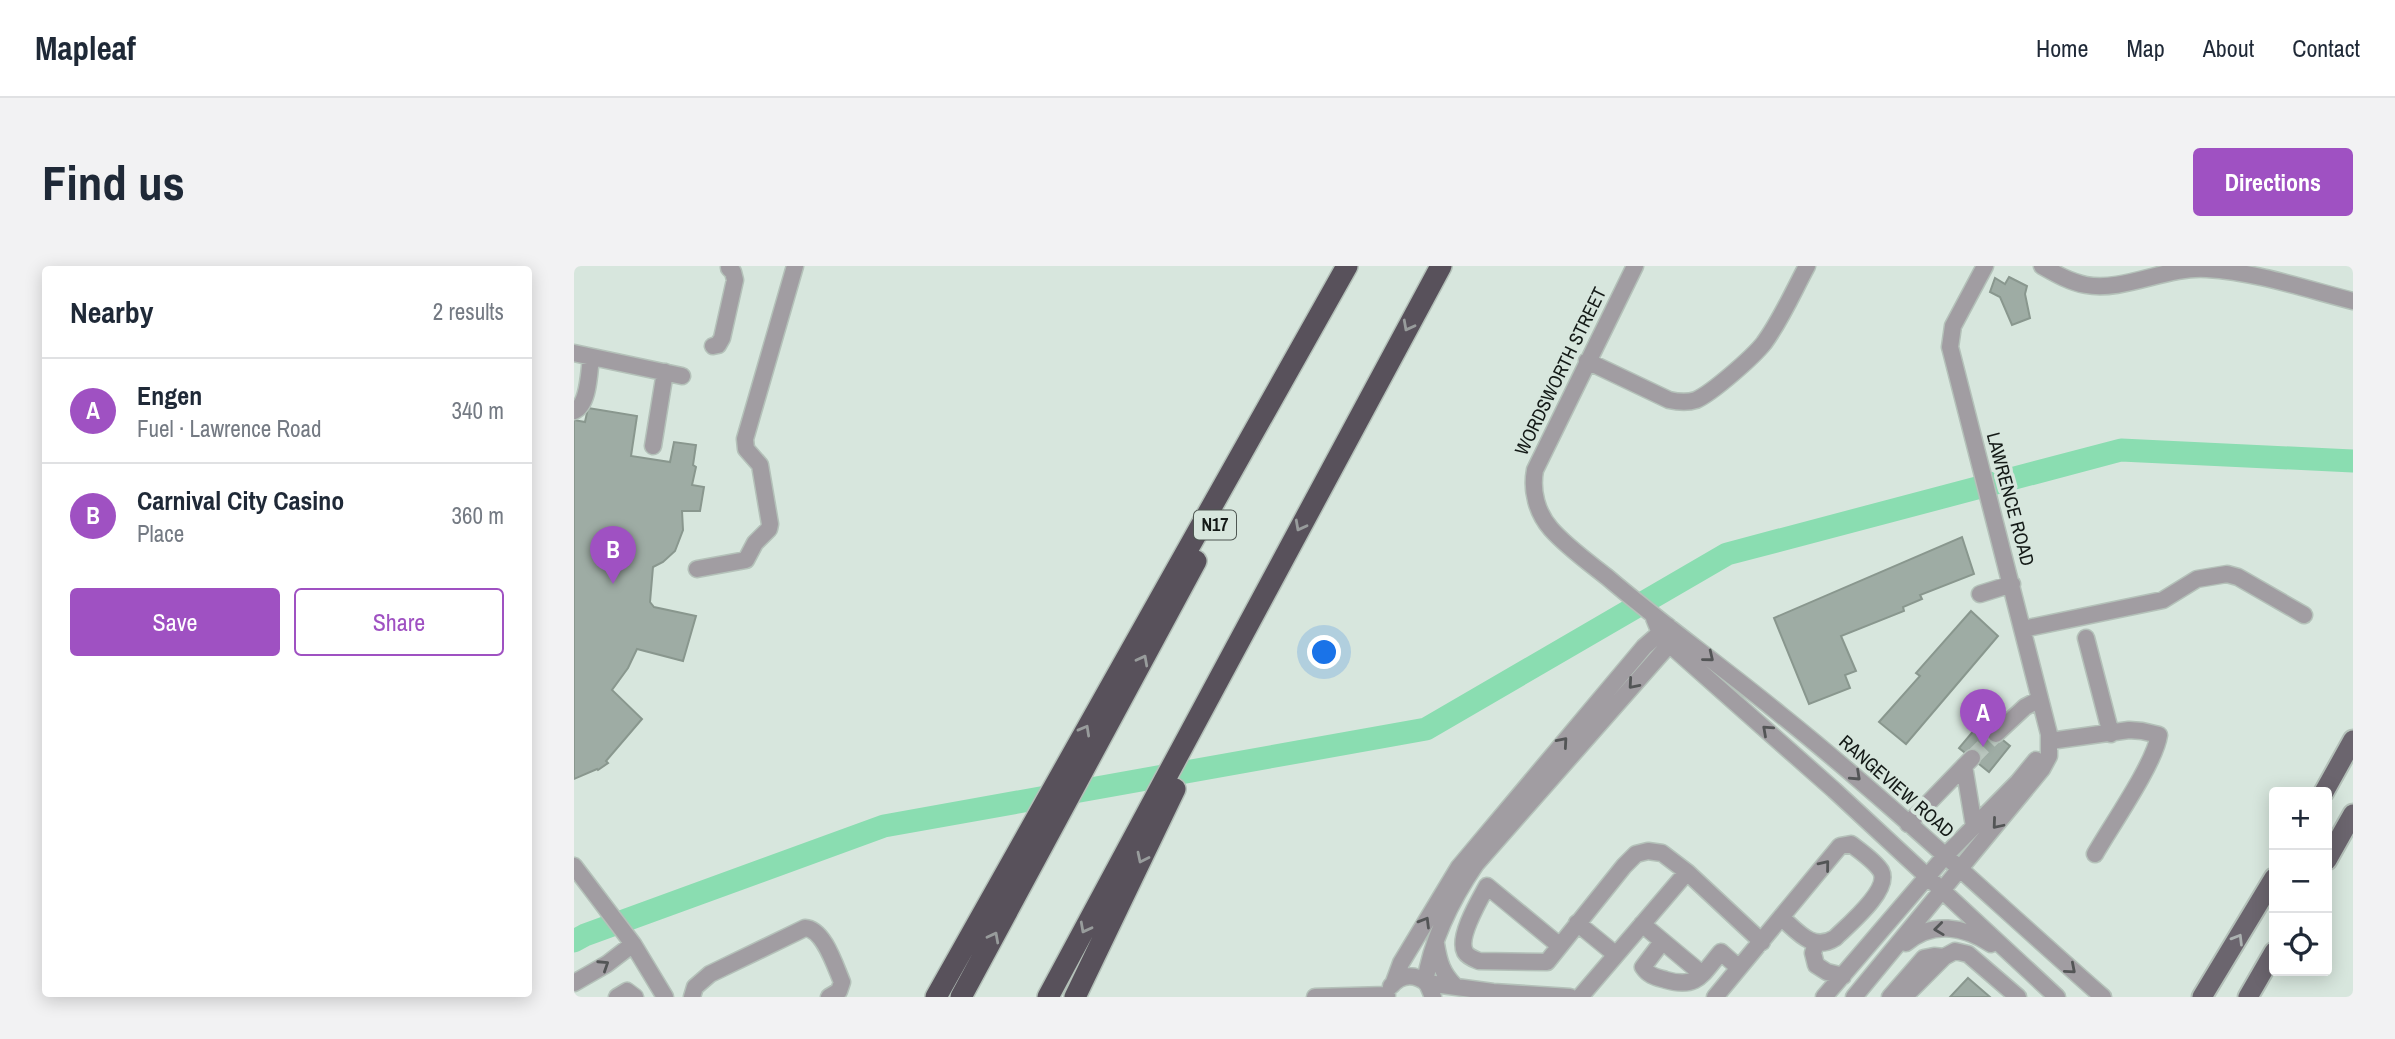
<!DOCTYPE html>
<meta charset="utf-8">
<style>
:root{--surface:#fff;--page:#f2f2f3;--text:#1f2937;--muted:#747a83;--line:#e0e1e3;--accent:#9f51c2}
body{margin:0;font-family:"Archivo Narrow",sans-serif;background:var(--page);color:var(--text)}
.controls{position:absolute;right:21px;bottom:21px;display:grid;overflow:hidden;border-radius:7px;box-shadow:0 4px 18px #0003}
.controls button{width:63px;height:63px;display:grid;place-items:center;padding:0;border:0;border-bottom:2px solid var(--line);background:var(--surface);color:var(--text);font:35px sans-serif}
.you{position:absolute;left:751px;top:387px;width:24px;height:24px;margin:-18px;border:5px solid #fff;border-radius:50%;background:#1a73e8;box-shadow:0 0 0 10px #1a73e833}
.badge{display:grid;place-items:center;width:46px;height:46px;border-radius:50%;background:var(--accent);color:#fff;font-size:23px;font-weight:700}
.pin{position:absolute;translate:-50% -58px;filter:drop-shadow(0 2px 4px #0008)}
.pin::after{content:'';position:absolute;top:37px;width:24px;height:21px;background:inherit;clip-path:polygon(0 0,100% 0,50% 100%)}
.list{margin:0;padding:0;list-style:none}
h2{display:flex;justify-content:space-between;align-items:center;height:91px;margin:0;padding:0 28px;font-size:30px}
h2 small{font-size:23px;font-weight:400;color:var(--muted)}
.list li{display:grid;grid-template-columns:46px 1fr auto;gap:21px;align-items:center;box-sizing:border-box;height:105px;padding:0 28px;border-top:2px solid var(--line)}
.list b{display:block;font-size:26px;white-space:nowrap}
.list p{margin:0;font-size:23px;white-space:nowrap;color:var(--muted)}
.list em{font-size:23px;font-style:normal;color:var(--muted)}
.actions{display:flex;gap:14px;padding:21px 28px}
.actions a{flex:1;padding:16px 0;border:2px solid var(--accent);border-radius:7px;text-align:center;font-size:24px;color:var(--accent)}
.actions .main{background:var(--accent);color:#fff}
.icon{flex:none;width:38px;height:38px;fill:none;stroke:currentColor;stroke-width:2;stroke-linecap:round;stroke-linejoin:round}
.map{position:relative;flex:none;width:1779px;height:731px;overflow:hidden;border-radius:7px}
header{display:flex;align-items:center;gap:42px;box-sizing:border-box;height:98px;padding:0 35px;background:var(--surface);border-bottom:2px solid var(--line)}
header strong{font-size:33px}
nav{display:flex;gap:38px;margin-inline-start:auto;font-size:24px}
.intro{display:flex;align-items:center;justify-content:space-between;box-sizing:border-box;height:168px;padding:0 42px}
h1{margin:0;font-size:49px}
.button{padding:18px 32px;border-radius:7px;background:var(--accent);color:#fff;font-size:24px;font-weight:700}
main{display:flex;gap:42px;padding:0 42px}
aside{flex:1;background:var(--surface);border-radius:7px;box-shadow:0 4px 18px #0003}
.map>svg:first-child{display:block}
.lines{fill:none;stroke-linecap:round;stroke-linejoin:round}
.river{stroke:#8addb1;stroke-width:23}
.building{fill:#9eaca4;stroke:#89978e;stroke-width:2}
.minor-tunnel{stroke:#bac7bf;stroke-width:16;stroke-dasharray:16 8;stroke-linecap:butt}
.minor-casing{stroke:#b4c1b9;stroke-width:19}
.major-casing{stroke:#b4c1b9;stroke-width:23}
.highway-casing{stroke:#b4c1b9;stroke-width:24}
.minor{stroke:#a19da2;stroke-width:16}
.major{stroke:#6b656e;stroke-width:19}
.highway{stroke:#58515b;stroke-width:21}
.oneway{stroke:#989c9c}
.oneway2{stroke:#535556}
.oneway3{stroke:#acb2b1}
.labels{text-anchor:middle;stroke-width:7;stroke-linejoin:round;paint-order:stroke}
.shield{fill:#d7e6dd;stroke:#4e5752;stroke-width:2}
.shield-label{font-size:18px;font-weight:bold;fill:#141a17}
.street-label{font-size:19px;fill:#141a17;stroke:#d7e6dd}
</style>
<header>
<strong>Mapleaf</strong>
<nav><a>Home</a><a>Map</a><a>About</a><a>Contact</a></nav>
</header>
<div class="intro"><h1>Find us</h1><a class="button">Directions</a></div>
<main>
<aside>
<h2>Nearby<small>2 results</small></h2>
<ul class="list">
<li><span class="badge">A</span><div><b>Engen</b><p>Fuel · Lawrence Road</p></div><em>340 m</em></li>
<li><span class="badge">B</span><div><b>Carnival City Casino</b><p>Place</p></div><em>360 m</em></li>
</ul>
<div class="actions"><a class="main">Save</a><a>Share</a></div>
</aside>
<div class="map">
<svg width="1779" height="731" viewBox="0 0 1779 731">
<rect width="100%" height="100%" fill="#d7e6dd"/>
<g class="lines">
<!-- river -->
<path class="river" d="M0,675L11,669L310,560L852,463L1153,288L1547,184L1779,195"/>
</g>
<!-- building -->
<path class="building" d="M1435,11L1453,20L1451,28L1456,52L1438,59L1426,31L1416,26L1421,12L1431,18Z
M14,142L63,150L57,190L96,196L100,176L122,179L119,199L122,201L118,219L130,221L126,245H108L109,264L101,285L89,296L79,301L76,336L80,341L122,350L109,395L63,383L54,402L38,424L68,453L32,495L34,497L24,504L23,503L0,513V154L11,156Z
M1388,271L1400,308L1346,329L1348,333L1329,341L1330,345L1267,370L1282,405L1271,409L1276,422L1235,438L1200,352Z
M1397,345L1424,370L1332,478L1305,456L1346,410L1342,407Z
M1407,456L1436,480L1415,506L1385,482Z
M1394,712L1416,731H1376Z"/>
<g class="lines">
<!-- minor-tunnel -->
<path class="minor-tunnel" d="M1398,492L1422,468"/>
<!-- minor casing -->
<g class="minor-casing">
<path id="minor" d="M1061,0L961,204C957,225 963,247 977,263C993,281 1014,296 1033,311C1089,359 1150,402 1207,449C1318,538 1422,637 1529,731
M1468,0C1482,8 1496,16 1512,19C1550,26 1593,0 1633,3C1682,6 1732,23 1779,35
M139,80L144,79L148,72L161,14L159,6L155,2
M0,87L108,110
M1013,95L1095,134C1104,136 1113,137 1122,134C1138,127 1179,91 1190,77C1207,54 1219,26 1233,0
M0,145C15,139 15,106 17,91
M79,180L91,106
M123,303L172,294L181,277L195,263L196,258L186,199L172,183L171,173L221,0
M1406,328L1438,318
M1080,352L1086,367L1095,378L1260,524L1483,731
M1449,363L1589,334L1623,313L1653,308L1664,311L1730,349
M1512,372L1537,468
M1422,468L1451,441L1466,433
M1476,475L1555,464L1568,465L1585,469C1581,497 1537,560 1521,588
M1390,500L1400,560
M1334,558L1398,492
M0,600L59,678L91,731
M1003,657L1041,688
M1068,658L1128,708
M1088,676L1069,701C1075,710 1082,711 1092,714C1124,723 1128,708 1147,686L1165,702
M1242,677L1239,687L1242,699L1253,706L1269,710
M1332,677C1358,655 1389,660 1417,678
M862,678C865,696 868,707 881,720
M986,680L913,620C906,633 883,671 891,686C894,691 900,693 905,695L973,696L1050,600L1062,588L1074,585L1088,587L1113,606L1188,676
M820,716L827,697L885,601L1070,381L1094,360
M851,716C858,674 878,633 902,598L1101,372
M0,717L33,698L59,678
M853,717L919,726L996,731
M817,720C827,708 840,707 853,717L859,731
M43,731L53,725L61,731
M118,731L121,721L136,708L231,662C250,663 261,700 268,716L265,725L255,731
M741,731L813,729
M1006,731L1113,606
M1141,731L1266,580L1277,578C1286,585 1301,595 1307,605C1317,624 1274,659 1261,672C1239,686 1224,666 1207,651
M1250,731L1371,590L1444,516L1462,494
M1280,731L1468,503L1475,490V468L1376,81L1379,60L1411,0
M1316,731L1350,692L1360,690L1370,691
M1330,731L1370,691L1381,685L1394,688L1444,731"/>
</g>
<!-- major casing -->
<g class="major-casing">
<path id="major" d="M1750,526L1779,474
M1753,594L1779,548
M1628,731L1700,612
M1674,731L1700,686"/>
</g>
<!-- highway casing -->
<g class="highway-casing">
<path id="highway" d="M362,731L773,0
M387,731L622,295
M474,731L867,0
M501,731L601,523"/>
</g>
<!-- minor -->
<use href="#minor" class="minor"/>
<!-- major -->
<use href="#major" class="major"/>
<!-- highway -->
<use href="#highway" class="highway"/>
</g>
<!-- one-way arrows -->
<defs><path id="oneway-chevron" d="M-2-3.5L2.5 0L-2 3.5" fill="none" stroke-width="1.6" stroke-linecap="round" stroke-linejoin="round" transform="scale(1.75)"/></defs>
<g class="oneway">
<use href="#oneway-chevron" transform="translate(834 60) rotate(118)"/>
<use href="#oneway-chevron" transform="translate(726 260) rotate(118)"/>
<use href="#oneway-chevron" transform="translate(569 394) rotate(-62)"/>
<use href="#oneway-chevron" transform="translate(511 464) rotate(-61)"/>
<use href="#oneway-chevron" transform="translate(568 592) rotate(116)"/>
<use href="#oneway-chevron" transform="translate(511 662) rotate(118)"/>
<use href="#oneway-chevron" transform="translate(420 671) rotate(-62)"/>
</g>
<g class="oneway2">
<use href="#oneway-chevron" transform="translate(1135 391) rotate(39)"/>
<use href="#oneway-chevron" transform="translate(1059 418) rotate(131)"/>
<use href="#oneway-chevron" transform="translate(1193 464) rotate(-138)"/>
<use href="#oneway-chevron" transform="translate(989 476) rotate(-49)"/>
<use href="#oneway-chevron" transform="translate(1282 510) rotate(43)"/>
<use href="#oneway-chevron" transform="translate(1423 558) rotate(130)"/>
<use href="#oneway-chevron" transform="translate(1251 599) rotate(-51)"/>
<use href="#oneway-chevron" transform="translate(851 656) rotate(-59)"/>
<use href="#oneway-chevron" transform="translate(1365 663) rotate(173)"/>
<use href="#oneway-chevron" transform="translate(30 699) rotate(-33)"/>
<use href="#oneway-chevron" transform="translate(1497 703) rotate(41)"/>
</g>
<use class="oneway3" href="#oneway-chevron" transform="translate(1664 673) rotate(-59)"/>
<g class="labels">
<!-- shield labels -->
<rect class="shield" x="620" y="244.5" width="42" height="29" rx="5"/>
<g class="shield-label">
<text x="641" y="265">N17</text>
</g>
<!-- street labels -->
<g class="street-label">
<text transform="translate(986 105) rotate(-64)" y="7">WORDSWORTH STREET</text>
<text transform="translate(1437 233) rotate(75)" y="7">LAWRENCE ROAD</text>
<text transform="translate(1323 520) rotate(41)" y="7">RANGEVIEW ROAD</text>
</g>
</g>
</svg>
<div class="controls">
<button>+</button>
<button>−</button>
<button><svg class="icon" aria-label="locate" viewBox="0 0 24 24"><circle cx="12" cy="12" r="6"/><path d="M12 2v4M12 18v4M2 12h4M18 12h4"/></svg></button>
</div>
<div class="you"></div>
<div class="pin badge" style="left:1409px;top:481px">A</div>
<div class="pin badge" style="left:39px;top:318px">B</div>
</div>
</main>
